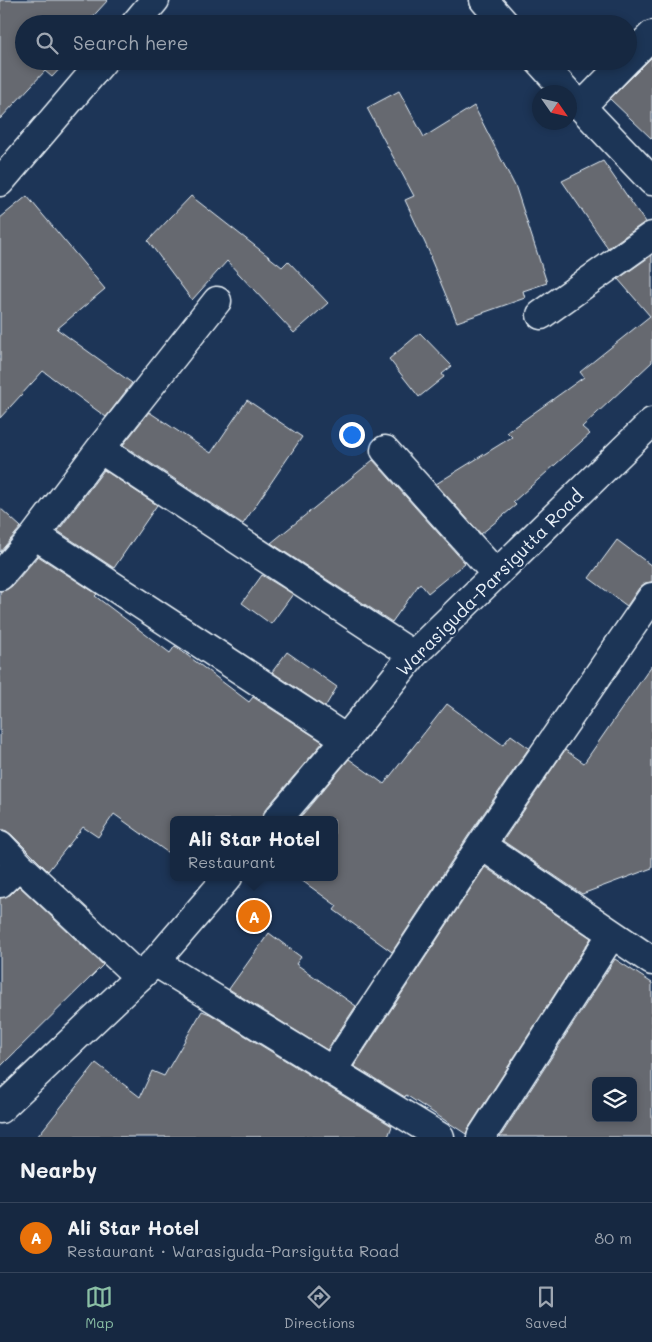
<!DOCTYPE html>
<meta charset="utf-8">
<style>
:root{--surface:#162841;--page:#1f3048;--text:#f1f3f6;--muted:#9ea6b1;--line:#35445a;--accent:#8abfa5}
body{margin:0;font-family:Mali,sans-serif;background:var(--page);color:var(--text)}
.controls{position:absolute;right:15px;bottom:15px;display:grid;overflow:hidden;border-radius:8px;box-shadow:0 2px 8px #0003}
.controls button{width:45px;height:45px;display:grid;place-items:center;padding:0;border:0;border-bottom:1px solid var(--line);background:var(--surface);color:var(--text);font:25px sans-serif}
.compass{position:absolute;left:532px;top:85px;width:45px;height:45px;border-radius:50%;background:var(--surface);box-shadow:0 2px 8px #0003;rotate:124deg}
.you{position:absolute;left:351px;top:434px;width:18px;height:18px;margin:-12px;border:4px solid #fff;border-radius:50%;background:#1a73e8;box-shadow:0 0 0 8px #1a73e833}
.badge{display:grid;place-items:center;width:32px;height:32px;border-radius:50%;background:var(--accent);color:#fff;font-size:16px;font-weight:700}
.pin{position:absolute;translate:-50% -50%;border:2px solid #fff;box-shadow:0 1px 5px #0006}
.popup{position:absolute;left:170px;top:816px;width:168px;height:65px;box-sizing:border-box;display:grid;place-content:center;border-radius:8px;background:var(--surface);filter:drop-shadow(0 1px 4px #0005);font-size:16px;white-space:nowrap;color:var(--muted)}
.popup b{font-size:19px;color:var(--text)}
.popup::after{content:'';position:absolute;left:50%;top:100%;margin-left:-10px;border:10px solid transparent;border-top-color:var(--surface)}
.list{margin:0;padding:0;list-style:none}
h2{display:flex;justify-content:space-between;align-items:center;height:65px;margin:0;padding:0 20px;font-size:21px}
h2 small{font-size:16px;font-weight:400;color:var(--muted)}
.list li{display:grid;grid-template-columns:32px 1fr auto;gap:15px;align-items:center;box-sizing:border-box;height:70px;padding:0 20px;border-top:1px solid var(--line)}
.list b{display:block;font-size:19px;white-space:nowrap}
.list p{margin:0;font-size:16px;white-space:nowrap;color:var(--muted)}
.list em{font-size:16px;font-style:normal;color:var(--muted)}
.icon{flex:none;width:28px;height:28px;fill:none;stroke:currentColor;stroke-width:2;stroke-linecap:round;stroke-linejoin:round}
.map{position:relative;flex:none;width:652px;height:1137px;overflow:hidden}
.search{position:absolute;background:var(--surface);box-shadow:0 2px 8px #0003;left:15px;right:15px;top:15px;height:55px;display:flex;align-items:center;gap:12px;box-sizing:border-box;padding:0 18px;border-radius:28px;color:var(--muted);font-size:19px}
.sheet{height:135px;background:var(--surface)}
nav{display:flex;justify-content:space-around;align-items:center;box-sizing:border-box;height:70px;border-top:1px solid var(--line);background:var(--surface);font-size:14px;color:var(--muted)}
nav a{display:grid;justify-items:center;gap:2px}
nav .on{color:var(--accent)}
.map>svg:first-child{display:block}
.building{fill:#666970;stroke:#e8f1f8;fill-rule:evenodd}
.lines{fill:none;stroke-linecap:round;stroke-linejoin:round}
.street-casing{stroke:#e8f1f8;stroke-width:31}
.secondary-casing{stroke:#e8f1f8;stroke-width:31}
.street{stroke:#1d3557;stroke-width:28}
.secondary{stroke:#1d3557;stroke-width:28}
.labels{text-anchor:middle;stroke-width:5;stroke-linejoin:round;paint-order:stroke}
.street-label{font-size:18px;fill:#e8f1f8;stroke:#1d3557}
</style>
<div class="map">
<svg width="652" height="1137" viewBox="0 0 652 1137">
<rect width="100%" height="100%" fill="#1d3557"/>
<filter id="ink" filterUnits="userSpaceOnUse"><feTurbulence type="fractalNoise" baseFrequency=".02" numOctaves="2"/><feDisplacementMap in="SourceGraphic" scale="10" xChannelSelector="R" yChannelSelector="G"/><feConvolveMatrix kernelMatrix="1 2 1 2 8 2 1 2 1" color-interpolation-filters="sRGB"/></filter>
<g filter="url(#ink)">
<!-- building -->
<path class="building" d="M0,0H108L86,24H24V61H67L52,77L45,71L0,119Z
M652,57V139L610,99Z
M399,91L424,137L474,106L516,188L547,283L523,291L525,298L457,322L430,257L431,256L405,200L414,196L367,108Z
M603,161L645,222L608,248L562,181Z
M27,196L105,289L57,329L132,383L106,417L43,371L0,418V218Z
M191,196L282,267L288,261L328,303L294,333L227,261L192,300L148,241Z
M652,255V362L582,427L590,434L513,502L516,505L481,534L436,484L512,437L507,432L584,377L580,372L650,316L618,279Z
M420,333L452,366L442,374L444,377L419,397L389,359Z
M247,400L302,437L243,524L123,445L149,412L211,453Z
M373,460L465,563L428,593L420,583L392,622L271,543Z
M104,470L157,505L114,568L58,531Z
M0,508L21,527L0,552Z
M617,540L652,566V582L645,583L639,588L627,606L589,578Z
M38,556L97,594L95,596L170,653L175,646L249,702L253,697L323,742L265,810L262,820H174V857L114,814L98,837L83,827L48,871L11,834L5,830H0V591L6,590L12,586Z
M262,575L293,594L271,624L242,603Z
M287,652L337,687L325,707L272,672Z
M652,665V868L582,894L503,841L565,750L584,763Z
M447,704L503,745L511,735L529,748L468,836L392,952L334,910L337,906L297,877H334V820H298L349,759L384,784Z
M485,867L591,938L468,1129L466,1134L406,1095L405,1097L354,1066Z
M19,886L103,965L0,1067V898L10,895Z
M269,933L301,957L296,964L356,1006L327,1050L229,989Z
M615,959L652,983V1137H500ZM596,1081H633V1118H596Z
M202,1011L210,1014L392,1126L388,1137H37L96,1063L140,1097L152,1071L164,1076Z"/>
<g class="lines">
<!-- street casing -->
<g class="street-casing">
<path id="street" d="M484,0L505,24
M135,24L155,0
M628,59L652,35
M539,61L567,92
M570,95L652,181
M581,107L626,61
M0,182L103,61
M541,315L652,236
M100,449L413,655
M385,450L496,574
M35,535L346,739
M0,576L35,535L100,449L217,301
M0,845L19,865L139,977
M481,845L652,961
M0,883L19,865
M155,962L440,1137
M332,1071L481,845L652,597
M481,1137L612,934"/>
</g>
<!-- secondary casing -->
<g class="secondary-casing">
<path id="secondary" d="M277,820L346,739L413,655L652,422
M0,1109L155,962L228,877"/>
</g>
<!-- street -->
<use href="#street" class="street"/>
<!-- secondary -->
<use href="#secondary" class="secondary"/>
</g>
</g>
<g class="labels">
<!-- street labels -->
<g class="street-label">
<text transform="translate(490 583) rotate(-45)" y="6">Warasiguda-Parsigutta Road</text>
</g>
</g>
</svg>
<div class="controls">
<button><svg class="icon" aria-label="layers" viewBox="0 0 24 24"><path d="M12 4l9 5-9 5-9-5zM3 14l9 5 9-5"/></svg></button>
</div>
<svg class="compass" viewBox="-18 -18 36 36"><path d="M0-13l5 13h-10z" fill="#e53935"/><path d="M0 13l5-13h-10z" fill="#9ea6b1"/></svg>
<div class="you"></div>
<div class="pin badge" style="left:254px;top:916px;background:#e8710a">A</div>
<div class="popup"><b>Ali Star Hotel</b>Restaurant</div>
<div class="search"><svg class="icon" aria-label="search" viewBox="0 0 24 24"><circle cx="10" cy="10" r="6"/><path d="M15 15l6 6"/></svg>Search here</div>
</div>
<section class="sheet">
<h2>Nearby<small></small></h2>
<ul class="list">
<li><span class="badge" style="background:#e8710a">A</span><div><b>Ali Star Hotel</b><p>Restaurant · Warasiguda-Parsigutta Road</p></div><em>80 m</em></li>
</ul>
</section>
<nav>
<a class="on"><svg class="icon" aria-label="map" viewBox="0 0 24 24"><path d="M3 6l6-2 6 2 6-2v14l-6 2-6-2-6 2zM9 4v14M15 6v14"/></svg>Map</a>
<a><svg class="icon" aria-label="directions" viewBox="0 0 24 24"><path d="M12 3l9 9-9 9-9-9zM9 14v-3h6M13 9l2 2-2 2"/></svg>Directions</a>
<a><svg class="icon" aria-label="saved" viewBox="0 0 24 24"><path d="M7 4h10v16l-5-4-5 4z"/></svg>Saved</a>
</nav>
